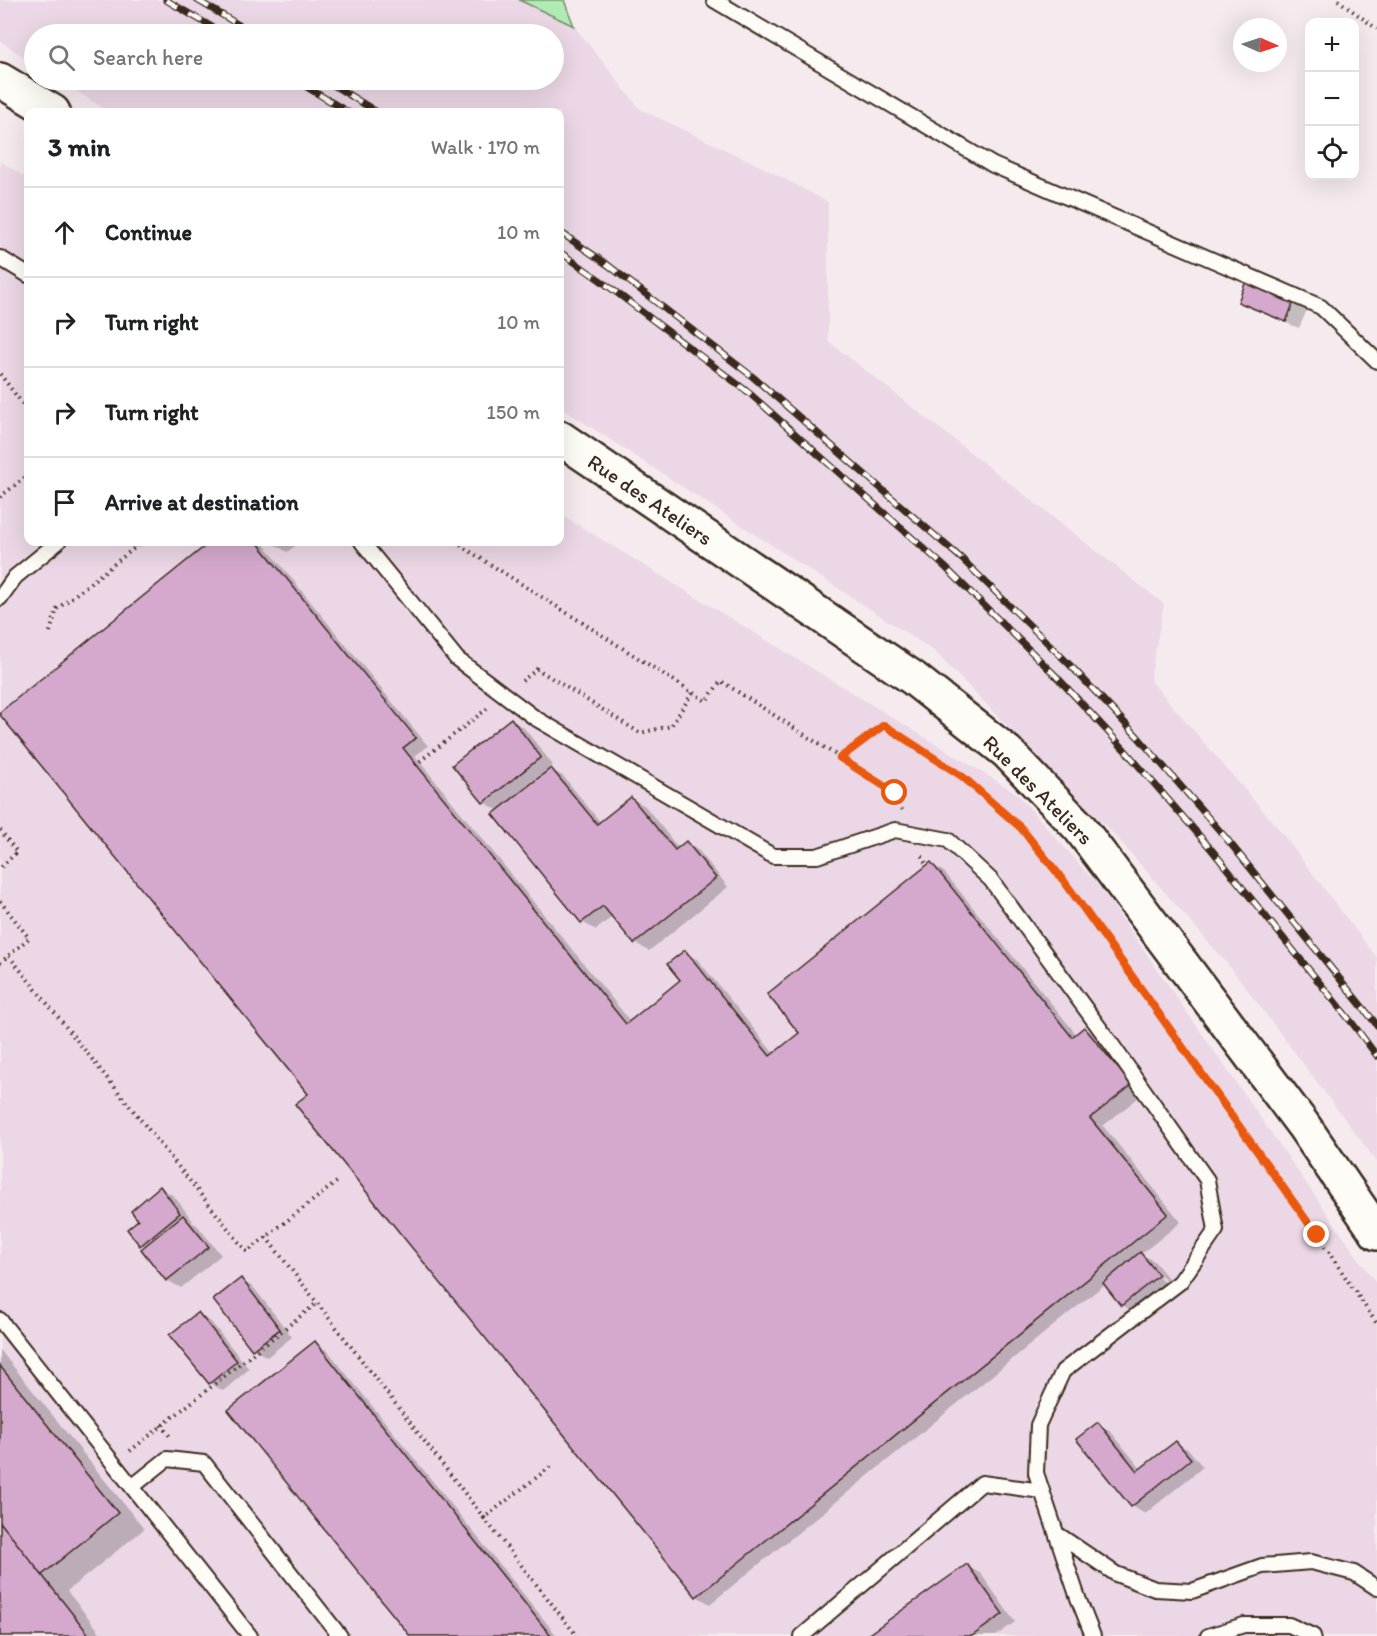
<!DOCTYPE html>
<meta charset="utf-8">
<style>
:root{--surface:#fff;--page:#f6f6f6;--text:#202124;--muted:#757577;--line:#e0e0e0}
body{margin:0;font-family:Itim,sans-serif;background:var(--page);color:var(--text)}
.controls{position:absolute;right:18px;top:18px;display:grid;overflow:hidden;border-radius:12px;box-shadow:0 6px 24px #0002}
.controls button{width:54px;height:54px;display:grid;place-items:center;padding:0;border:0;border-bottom:2px solid var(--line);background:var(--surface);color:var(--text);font:30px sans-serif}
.compass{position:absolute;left:1233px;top:18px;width:54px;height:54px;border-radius:50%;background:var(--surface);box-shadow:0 6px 24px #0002;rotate:93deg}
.stop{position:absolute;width:18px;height:18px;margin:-14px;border:4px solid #ea580c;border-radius:50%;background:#fff}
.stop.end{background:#ea580c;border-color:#fff;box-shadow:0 2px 6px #0008}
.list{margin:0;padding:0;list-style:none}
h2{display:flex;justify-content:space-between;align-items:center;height:78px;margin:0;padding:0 24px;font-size:26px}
h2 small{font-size:20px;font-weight:400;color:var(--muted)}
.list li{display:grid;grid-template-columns:39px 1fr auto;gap:18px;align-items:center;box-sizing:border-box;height:90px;padding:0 24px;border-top:2px solid var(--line)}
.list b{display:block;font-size:22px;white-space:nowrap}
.list em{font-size:20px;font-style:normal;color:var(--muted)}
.icon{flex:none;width:33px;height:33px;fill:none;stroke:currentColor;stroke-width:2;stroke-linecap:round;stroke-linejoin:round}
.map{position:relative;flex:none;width:1377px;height:1636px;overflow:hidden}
.search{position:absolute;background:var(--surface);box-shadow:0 6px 24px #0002;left:24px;top:24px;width:540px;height:66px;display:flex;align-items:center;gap:15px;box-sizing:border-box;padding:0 21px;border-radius:33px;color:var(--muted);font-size:22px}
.panel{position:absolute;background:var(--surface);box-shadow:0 6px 24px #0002;left:24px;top:108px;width:540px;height:438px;border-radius:12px}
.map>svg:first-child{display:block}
.built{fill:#ebd7e5}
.green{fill:#afecb3;stroke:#758b68;stroke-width:1.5}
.shadow{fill:#0003;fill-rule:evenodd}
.building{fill:#d4a9cd;stroke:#3b2a1e;stroke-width:1.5}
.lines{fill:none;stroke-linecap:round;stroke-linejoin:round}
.lane-casing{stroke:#3b2a1e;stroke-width:18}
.secondary-casing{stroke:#3b2a1e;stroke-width:38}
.path{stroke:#3b2a1e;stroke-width:4;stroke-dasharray:1.5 4.5;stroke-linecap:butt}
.lane{stroke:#fdfcf7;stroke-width:14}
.secondary{stroke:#fdfcf7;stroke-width:33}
.rail-casing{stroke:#3b2a1e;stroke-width:7}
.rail{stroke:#fdfcf7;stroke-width:4.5;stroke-dasharray:14;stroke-linecap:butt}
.route{stroke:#ea580c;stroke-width:8}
.labels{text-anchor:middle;stroke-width:4.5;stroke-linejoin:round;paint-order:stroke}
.street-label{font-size:21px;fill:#3b2a1e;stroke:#fdfcf7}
</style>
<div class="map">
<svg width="1377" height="1636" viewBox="0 0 1377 1636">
<rect width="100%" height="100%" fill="#f5ebef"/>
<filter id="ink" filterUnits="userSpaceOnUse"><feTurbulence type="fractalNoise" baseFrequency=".0167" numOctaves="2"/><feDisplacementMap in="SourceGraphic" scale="12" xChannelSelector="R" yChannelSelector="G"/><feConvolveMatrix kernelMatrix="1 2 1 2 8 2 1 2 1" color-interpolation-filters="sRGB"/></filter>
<g filter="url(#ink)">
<!-- built -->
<path class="built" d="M0,0H519L574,26L640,109L762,167L828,202V341L1164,604L1150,680L1278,828L1377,958V1162L1231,968L1119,840L934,651L560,407V112H109L59,80H554V34H34V64L0,41Z
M0,161L28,179V542H560V514L1016,793L1102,890L1377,1285V1636H0Z"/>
<!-- green -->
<path class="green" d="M519,0H564L574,26Z"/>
<!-- shadow -->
<path class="shadow" d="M1240,301L1293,302L1307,310L1299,328L1253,309Z
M212,542H262L428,746L415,756L631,1022L682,980L685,952L698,960L775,1055L801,1034L931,864L944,872L1077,1035L1085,1028L1098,1036L1144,1093L1103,1126L1181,1222L1141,1254L1154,1261L1172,1283L1136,1313L1122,1305L1105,1284L710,1604L697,1596L310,1094L1,713ZM1147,1263H1151L1165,1280L1163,1282Z
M271,542H300L287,552Z
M511,720L524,728L553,765L549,768L564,777L601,823L631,798L645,806L679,849L686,843L699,851L728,887L649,951L635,943L613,916L596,930L582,922L495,814L499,811L484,802Z
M160,1188L174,1196L193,1221L191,1222L197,1225L221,1255L181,1288L167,1280L143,1249L146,1247L141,1244L140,1220Z
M241,1280L254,1288L292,1337L267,1357L253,1349L215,1300Z
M198,1314L211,1322L249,1369L223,1391L210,1383Z
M315,1343L328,1351L557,1636H411Z
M0,1350L144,1529L67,1591L103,1636H0Z
M1098,1424L1111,1432L1142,1470L1176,1443L1189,1450L1203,1467L1145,1514L1132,1506Z
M967,1566L981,1574L1015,1622L996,1636H868Z"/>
<!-- building -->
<path class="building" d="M1246,281L1294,301L1286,322L1238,302Z
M210,542H257L416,738L403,748L626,1024L680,980L667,964L685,950L770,1056L799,1033L767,994L931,862L1072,1037L1084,1027L1132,1085L1090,1118L1168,1214L696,1597L295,1104L308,1094L0,715V712Z
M511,718L541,757L483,803L452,765Z
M551,768L597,824L631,797L675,850L686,841L716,878L634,944L603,906L581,923L493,814Z
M160,1186L180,1213L140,1246L127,1229L138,1220L131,1211Z
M183,1215L209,1247L166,1281L141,1249Z
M1140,1252L1159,1275L1121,1306L1103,1283Z
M241,1278L280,1329L252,1350L213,1300Z
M198,1312L237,1361L209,1384L169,1335Z
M315,1341L551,1636H410L228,1410Z
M0,1366L118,1513L42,1575L0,1522Z
M1098,1422L1137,1471L1176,1441L1191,1459L1131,1507L1076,1439Z
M0,1522L42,1575L90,1636H0Z
M967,1564L1003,1614L972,1636H866Z"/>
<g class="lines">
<!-- lane casing -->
<g class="lane-casing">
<path id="lane" d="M714,0L993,165L1321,307L1377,361
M0,258L28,275
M362,542L457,659L535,718L773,856H817L895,830L948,840L991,880L1112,1045L1207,1180L1216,1230L1180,1282L1063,1371L1038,1425L1036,1473L1078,1598L1093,1636
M0,598L15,577L58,542
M0,1320L250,1636
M132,1487L167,1459L204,1463L340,1636
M1057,1534L1116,1574L1155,1589L1192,1591L1262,1566L1311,1562L1354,1573L1377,1588
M802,1636L982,1483L1042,1491
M1208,1636L1244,1625H1289L1313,1636"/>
</g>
<!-- secondary casing -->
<g class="secondary-casing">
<path id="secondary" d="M0,80L53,112
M560,438L913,678L1007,752L1080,828L1303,1125L1377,1233"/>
</g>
<!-- path -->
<path class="path" d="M1338,0L1377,29
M0,374L28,411
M0,497L28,475
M131,542L135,547
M455,542L706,701L721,681L895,793L902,810
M50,632L57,609L142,542
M522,681L537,669L640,733L671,726L693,692
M840,758L884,725L963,777L1021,828L1064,881L1317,1235L1377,1324
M415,765L488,708
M0,830L17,852L0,868
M922,856L927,866
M0,901L29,938L0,963
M9,956L247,1252L338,1181
M266,1237L484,1518L554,1464
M161,1425L172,1439
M130,1451L317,1303
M484,1518L577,1636"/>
<!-- lane -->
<use href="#lane" class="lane"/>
<!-- secondary -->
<use href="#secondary" class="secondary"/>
<!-- rail casing -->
<g class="rail-casing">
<path id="rail" d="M166,0L224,34
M197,0L254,34
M295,80L348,112
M325,80L377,112
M560,232L608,265L753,377L962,559L1070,665L1138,737L1226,838L1377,1025
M560,252L600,280L748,392L945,567L1055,675L1124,749L1211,849L1353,1024L1377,1056"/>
</g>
<!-- rail -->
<use href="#rail" class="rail"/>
</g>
</g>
<g class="lines" filter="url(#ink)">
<!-- route -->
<path class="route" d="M895,793L840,758L884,725L963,777L1021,828L1064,881L1317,1235"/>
</g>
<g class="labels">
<!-- street labels -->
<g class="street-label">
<text transform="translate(650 500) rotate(34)" y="7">Rue des Ateliers</text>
<text transform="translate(1038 790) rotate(45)" y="7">Rue des Ateliers</text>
</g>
</g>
</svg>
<div class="controls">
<button>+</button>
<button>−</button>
<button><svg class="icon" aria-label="locate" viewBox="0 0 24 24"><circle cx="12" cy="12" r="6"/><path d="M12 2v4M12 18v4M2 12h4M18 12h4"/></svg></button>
</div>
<svg class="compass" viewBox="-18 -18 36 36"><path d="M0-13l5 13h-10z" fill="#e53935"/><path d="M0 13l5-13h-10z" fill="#757577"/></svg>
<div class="stop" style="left:895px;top:793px"></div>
<div class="stop end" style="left:1317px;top:1235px"></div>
<div class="search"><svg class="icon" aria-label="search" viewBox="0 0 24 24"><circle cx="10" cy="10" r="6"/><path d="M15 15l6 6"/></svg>Search here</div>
<section class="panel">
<h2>3 min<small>Walk · 170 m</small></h2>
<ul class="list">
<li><svg class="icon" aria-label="ahead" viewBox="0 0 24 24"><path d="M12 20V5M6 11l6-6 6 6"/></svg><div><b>Continue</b></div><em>10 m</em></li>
<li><svg class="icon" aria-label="right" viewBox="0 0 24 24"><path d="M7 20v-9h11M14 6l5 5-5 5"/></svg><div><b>Turn right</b></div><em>10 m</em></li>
<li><svg class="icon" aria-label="right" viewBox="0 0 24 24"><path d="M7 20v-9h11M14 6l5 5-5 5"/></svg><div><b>Turn right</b></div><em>150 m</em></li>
<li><svg class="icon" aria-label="arrive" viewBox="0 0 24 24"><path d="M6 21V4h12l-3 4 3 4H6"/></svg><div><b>Arrive at destination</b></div></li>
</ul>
</section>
</div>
